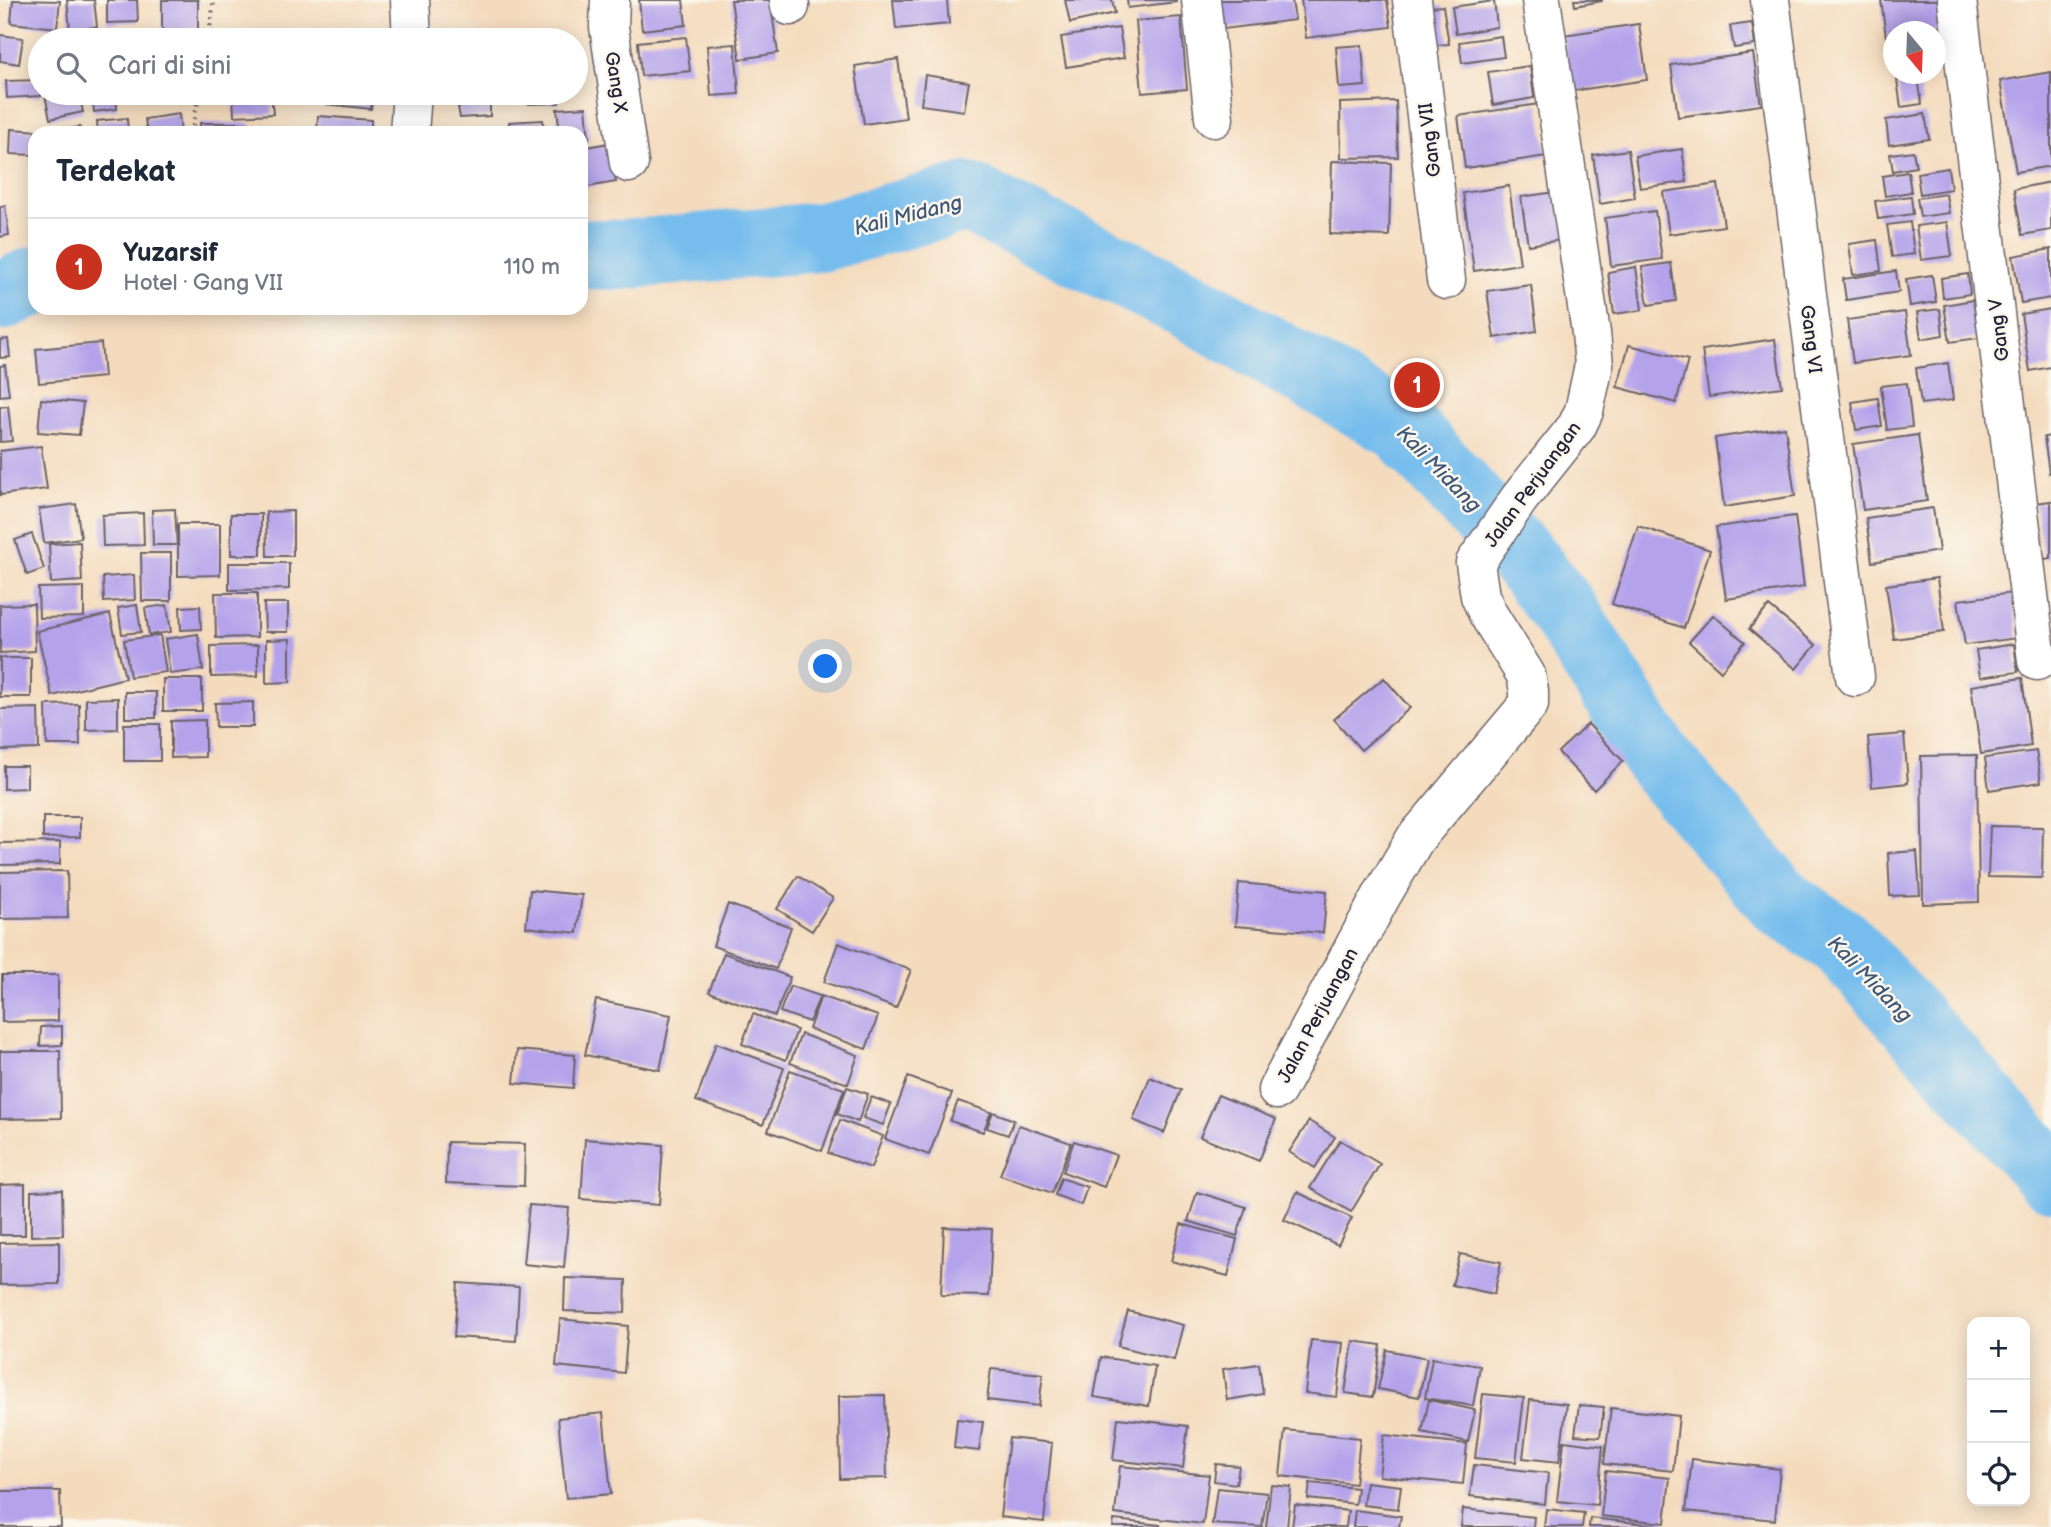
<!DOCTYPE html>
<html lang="id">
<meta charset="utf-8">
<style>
:root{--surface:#fff;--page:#f6f6f7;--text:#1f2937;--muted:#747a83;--line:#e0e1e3;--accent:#c8321e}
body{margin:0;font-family:"Balsamiq Sans",sans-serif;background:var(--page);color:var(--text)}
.controls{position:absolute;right:21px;bottom:21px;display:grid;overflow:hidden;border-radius:14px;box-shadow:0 4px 18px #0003}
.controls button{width:63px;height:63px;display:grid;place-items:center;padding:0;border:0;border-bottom:2px solid var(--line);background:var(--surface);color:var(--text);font:35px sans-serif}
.compass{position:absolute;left:1883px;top:21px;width:63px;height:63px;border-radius:50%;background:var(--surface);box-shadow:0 4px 18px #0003;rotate:161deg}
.you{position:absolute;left:826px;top:667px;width:24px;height:24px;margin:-18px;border:5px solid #fff;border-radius:50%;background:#1a73e8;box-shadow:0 0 0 10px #1a73e833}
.badge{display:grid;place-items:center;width:46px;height:46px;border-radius:50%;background:var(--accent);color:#fff;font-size:23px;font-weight:700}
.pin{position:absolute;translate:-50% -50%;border:4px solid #fff;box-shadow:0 2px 7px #0006}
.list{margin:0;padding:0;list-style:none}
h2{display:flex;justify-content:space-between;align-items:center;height:91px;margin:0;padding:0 28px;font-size:30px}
h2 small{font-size:23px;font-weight:400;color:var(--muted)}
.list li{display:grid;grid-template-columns:46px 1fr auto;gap:21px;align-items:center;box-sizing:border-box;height:98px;padding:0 28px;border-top:2px solid var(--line)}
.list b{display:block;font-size:26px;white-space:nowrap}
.list p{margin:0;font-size:23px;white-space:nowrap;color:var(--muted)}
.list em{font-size:23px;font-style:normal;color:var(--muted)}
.icon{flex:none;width:38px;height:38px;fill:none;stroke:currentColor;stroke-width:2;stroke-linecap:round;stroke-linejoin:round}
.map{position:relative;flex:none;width:2051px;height:1527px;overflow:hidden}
.search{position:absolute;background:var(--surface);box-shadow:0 4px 18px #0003;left:28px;top:28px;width:560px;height:77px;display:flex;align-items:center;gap:18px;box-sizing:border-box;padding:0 24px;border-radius:38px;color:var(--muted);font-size:26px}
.panel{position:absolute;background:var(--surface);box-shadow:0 4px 18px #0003;left:28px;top:126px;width:560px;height:189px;border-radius:21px}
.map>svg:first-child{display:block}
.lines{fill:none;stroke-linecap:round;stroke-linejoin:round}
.river{stroke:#76bded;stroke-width:70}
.building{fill:#b4a2eb}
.street-casing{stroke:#6c6368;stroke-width:41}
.path{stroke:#6c6368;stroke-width:4.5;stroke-dasharray:2 5;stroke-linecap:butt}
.street{stroke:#fff;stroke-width:38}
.labels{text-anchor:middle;stroke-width:5;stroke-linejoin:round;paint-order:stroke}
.street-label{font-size:19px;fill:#22223b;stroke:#fbf7ec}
.water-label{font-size:21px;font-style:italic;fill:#3f5879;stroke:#fbf7ec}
</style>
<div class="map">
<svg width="2051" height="1527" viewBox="0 0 2051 1527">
<rect width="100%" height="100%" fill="#fbf7ec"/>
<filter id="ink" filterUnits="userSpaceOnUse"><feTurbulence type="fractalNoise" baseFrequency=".0143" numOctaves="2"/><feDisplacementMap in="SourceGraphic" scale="14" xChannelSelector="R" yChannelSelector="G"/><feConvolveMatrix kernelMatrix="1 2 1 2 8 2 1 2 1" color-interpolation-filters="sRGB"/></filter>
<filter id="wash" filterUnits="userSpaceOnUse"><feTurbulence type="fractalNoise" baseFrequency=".00686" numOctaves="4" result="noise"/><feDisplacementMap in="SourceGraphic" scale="28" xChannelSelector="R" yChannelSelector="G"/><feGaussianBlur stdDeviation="1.57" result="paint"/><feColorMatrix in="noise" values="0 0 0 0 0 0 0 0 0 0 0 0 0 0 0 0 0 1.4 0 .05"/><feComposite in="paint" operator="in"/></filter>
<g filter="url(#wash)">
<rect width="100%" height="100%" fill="#f4dbbd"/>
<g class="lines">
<!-- river -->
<path class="river" d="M581,254L619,255L820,237L967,197L1184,302L1402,427L1525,561L1561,607L1659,761L1781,902L1842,943L2051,1176
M0,296L35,281"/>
</g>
<g id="blocks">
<!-- building -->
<path class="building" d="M13,0L60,1L57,28L11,23Z
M67,0H94L97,27L70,30Z
M107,0H137L138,22L107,23Z
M162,0H198V37H162Z
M639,0H683L686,25L642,30Z
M731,0H770L778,53L740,59Z
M893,0H947L949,24L896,29Z
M1065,0H1112L1115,13L1070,23Z
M1127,0H1176V2L1128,8Z
M1220,0H1292L1295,20L1224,29Z
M1301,0H1387L1391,27L1306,38Z
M1574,0H1602V1L1575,6Z
M1881,0H1940L1944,29L1927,32H1894V36L1886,37Z
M1494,1L1497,27L1456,34L1452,7Z
M1443,6L1449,44L1436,45L1431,7Z
M1181,17L1187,89L1142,93L1136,21Z
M1752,23L1755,45L1734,48L1730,26Z
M1639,24L1647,80L1571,91L1563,35Z
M1119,28L1124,58L1066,67L1061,37Z
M335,29L380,34L379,40H333Z
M274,31V40H240L239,33Z
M0,35L23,38L19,64L0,61Z
M1501,36L1504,57L1462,63L1459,42Z
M686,37L690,71L641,76L638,42Z
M735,44L739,94L711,96L707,46Z
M1362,45L1365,86L1339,88L1336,47Z
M1753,53L1761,105L1678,117L1671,65Z
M898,59L906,118L864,124L855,66Z
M1530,66L1534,98L1493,105L1488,72Z
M2051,72V166L2016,172L2000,81Z
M925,75L969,82L964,111L921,105Z
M1918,78L1922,104L1901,107L1897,80Z
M40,80L41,96L7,98L6,81Z
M59,93H79L83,112L50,119L45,95Z
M92,93H116L117,109L94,112Z
M233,93H271L273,114L234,116Z
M328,93H373L371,109L326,104Z
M528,93H558L559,103L528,104Z
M1396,101L1398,157L1341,158L1340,103Z
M490,104V116L460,118L458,107Z
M1539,104L1547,156L1465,168L1458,116Z
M586,107L589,140L581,141V133H560L557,109Z
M179,114L181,133H147L145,119Z
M1925,114L1929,139L1889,145L1886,120Z
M318,116L371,120V133H317Z
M127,118L128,133H98L97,121Z
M543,120L544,133H509V122Z
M200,123H250V133H200Z
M80,127L81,133H56L55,131Z
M11,129L40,131V133H35V155L10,154Z
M609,143L616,182L581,188V148Z
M1682,149L1687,182L1640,188L1635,156Z
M1628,150L1635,198L1600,204L1593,155Z
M1913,151L1916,167L1893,171L1890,154Z
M1332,161L1391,163L1389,236L1330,234Z
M32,165H35V192H32Z
M1948,168L1951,189L1920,194L1917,173Z
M1908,172L1911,192L1885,196L1882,176Z
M2051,182V230L2022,235L2014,189Z
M1718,184L1724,226L1669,234L1663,192Z
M1509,186L1520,264L1474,271L1463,193Z
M1562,191L1568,239L1528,245L1521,197Z
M1946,194L1949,213L1920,217L1917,198Z
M1911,196L1913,214L1878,219L1875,201Z
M5,206L9,235L0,237V207Z
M1655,211L1662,259L1611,266L1605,218Z
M1910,222L1914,254L1892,257L1887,225Z
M1947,222L1952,256L1921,260L1916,226Z
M1877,240L1881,271L1853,275L1849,244Z
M2051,249V298L2021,303L2013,256Z
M1671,263L1676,301L1648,305L1642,267Z
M1636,267L1642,310L1614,314L1608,272Z
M1896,271L1899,292L1846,300L1843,279Z
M1968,274L1970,294L1943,298L1941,278Z
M1932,275L1936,302L1910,306L1906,279Z
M1531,285L1537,331L1494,338L1487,291Z
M1973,300L1979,338L1950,342L1944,305Z
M1940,309L1943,335L1921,339L1917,312Z
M2051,309V367L2030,371L2021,314Z
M1905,312L1911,355L1853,363L1847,320Z
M8,339L10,357L0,358V340Z
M1775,339L1782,387L1709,397L1702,350Z
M101,343L104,377L39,383L36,349Z
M1629,345L1688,360L1676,403L1617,387Z
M1948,363L1953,400L1921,404L1916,368Z
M5,365L9,395L0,396V366Z
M1907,383L1912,427L1887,430L1881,386Z
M1878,398L1882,426L1856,430L1852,402Z
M41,399L83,403L79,435L38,432Z
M8,406L12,441L0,442V407Z
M1785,427L1795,496L1724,507L1715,438Z
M1918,435L1927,501L1863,510L1853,444Z
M2051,436V472L2049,473L2044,437Z
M41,446L47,489L0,495V451Z
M2051,501V558L2044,559L2035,503Z
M76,504L81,538L44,543L39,509Z
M1933,508L1939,551L1872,562L1866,518Z
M175,509L177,545H153L152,510Z
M293,511V556H267L266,512Z
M143,513L144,545L103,546L102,515Z
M231,514H261V555H231Z
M1795,516L1804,587L1726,599L1716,527Z
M178,524H220V575L178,576Z
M1638,526L1710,550L1684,628L1612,604Z
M32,534L44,569L27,575L15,540Z
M80,542L82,581L51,583L49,544Z
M141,553H171V601H142Z
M229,563H289V589L229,590Z
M134,575L135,600L104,602L103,577Z
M1937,578L1944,632L1894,639L1886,585Z
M84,587V617L39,618L38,588Z
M215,593H257V637L216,638Z
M2012,593L2018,638L1965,645L1958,600Z
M264,603H288V632H265Z
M34,604L35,651L0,653V605Z
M137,605L141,632L122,634L118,608Z
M167,605L171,632L149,635L145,608Z
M200,606L201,629L181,630L180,607Z
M1769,606L1816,645L1796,669L1749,629Z
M110,614L125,678L52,696L37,631Z
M1713,615L1745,642L1721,671L1689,642Z
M198,634L203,670L170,674L165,639Z
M160,635L166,672L130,677L124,640Z
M290,639V682L266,683V640Z
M2014,644L2018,672L1980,677L1976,650Z
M258,645V676L211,677V646Z
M0,658H31V697H0Z
M1384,678L1410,708L1361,750L1334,719Z
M2022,678L2031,746L1981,754L1971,686Z
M163,679H202V711H163Z
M125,692H156V718H125Z
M118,698V729L86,730V699Z
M253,702V727H216L215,703Z
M79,704L80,745H47L46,705Z
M38,708L39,749L0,750V709Z
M205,720V757L171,758V721Z
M124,724H160V761H124Z
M1588,724L1623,761L1594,790L1558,752Z
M1904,734L1908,783L1872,787L1868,737Z
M2036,751L2041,782L1989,790L1985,758Z
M1977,755L1979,902L1923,904L1921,756Z
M4,766H27V788L4,789Z
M43,817H80V837L43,838Z
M1990,826L2043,827L2042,878L1988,877Z
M60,842V864L0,865V843Z
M1917,851L1920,895L1890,896L1888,853Z
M67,871L68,918L0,919V872Z
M798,876L833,898L812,931L777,909Z
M1239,883L1327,891L1323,933L1235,926Z
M530,890L582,895L577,933L526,927Z
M728,904L791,927L776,969L713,946Z
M838,943L911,970L896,1008L824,982Z
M724,953L790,977L775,1016L709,992Z
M2,975H58V1021L2,1022Z
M790,986L820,996L809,1022L780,1012Z
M821,996L878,1016L866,1049L809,1029Z
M596,1000L671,1015L660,1070L585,1055Z
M753,1014L797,1030L786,1060L742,1044Z
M62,1026V1045L40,1046L41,1027Z
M801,1034L858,1055L848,1084L790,1063Z
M716,1043L784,1068L763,1125L696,1101Z
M517,1050L575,1055L573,1088L514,1083Z
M0,1051H60L61,1118L0,1119Z
M790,1070L844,1089L822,1151L768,1131Z
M908,1077L952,1093L929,1155L885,1139Z
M1150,1077L1181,1090L1164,1133L1133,1120Z
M847,1087L868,1094L858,1122L837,1114Z
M1218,1095L1276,1119L1259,1161L1200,1137Z
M871,1097L891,1104L883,1125L863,1118Z
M958,1101L991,1112L983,1132L950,1121Z
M993,1112L1014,1120L1008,1135L987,1128Z
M840,1120L883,1136L871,1168L828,1153Z
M1309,1121L1335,1137L1315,1168L1289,1152Z
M1019,1125L1071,1143L1052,1193L1000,1175Z
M585,1139L663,1145L659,1205L581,1199Z
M1340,1140L1380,1164L1351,1212L1310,1188Z
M1074,1141L1116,1155L1104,1187L1063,1172Z
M447,1142L525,1144L524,1186L446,1183Z
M1061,1178L1087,1187L1081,1205L1055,1195Z
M25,1184V1235H0V1185Z
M62,1190L63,1235L31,1236V1191Z
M1197,1192L1246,1207L1237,1236L1188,1221Z
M1297,1192L1352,1218L1338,1245L1284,1220Z
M529,1205L569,1208L564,1268L523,1264Z
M1181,1224L1237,1239L1228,1276L1171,1261Z
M944,1227L992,1229L989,1296L941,1295Z
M59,1242V1284L0,1285V1243Z
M1460,1254L1501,1262L1494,1294L1452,1285Z
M565,1278L626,1280L625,1313L564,1311Z
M458,1283L519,1287L516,1341L454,1337Z
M1128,1311L1183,1325L1174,1360L1118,1346Z
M560,1319L628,1326L624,1373L556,1366Z
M1311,1340L1343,1343L1337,1397L1305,1393Z
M1353,1341L1381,1345L1373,1397L1345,1393Z
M1387,1350L1427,1358L1419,1397L1378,1389Z
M1101,1357L1155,1366L1149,1406L1094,1397Z
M1432,1358L1480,1366L1473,1406L1425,1398Z
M1259,1364L1263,1394L1227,1400L1223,1369Z
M991,1369L1043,1374L1039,1406L987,1400Z
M1483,1394L1524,1398L1516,1462L1475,1458Z
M885,1395L887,1478L840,1479L839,1396Z
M1429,1400L1475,1410L1468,1442L1422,1432Z
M1530,1400L1567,1404L1559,1462L1523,1458Z
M1579,1405L1604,1407L1600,1437L1575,1435Z
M1611,1408L1679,1416L1673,1471L1604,1464Z
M603,1413L611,1494L566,1498L558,1418Z
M1118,1418L1188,1426L1183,1468L1113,1460Z
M957,1419L983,1422L979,1451L954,1448Z
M1285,1430L1360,1438L1355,1484L1280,1476Z
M1384,1435L1467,1444L1463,1484L1379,1476Z
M1009,1438L1052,1443L1044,1522L1000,1517Z
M1564,1441L1603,1446L1597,1505L1557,1501Z
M1692,1459L1780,1469L1775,1520L1686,1511Z
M1216,1464L1239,1466L1236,1484L1214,1481Z
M1474,1465L1548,1473L1545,1504L1470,1496Z
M1120,1466L1209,1475L1203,1524L1115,1514Z
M1606,1471L1670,1478L1665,1523L1601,1516Z
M1366,1482L1401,1486L1398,1509L1363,1505Z
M1310,1483L1357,1488L1355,1504L1308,1499Z
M1271,1485L1291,1487L1287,1527H1266Z
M1217,1488L1267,1493L1262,1527L1212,1524Z
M0,1491H60L61,1527H0Z
M1295,1505L1348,1511L1346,1527H1292Z
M1463,1509L1534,1517L1533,1527H1461Z
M1546,1509L1584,1513L1582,1527H1544Z
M1355,1510L1401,1516L1399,1527H1353Z
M1590,1518L1655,1525V1527H1589Z
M1114,1520L1160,1525V1527H1113Z"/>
</g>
</g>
<g filter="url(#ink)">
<use href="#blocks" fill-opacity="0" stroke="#6c6368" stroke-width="2"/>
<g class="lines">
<!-- street casing -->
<g class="street-casing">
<path id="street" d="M410,0L412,40
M610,0L609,27L629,163
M789,0L790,6
M1201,0L1214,118
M1412,0L1446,280
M1770,0L1855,677
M1957,0L2037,661
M409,133L412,93
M1277,1090L1382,895L1415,839L1529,704V691L1526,675L1488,614L1480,596L1475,563L1519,499L1577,426L1584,411L1594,365L1591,333L1541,0"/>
</g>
<!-- path -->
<path class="path" d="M208,40L214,0
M192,133L199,93"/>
<!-- street -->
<use href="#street" class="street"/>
</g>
</g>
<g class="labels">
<!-- street labels -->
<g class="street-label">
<text transform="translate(617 82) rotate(81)" y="7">Gang X</text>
<text transform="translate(1429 140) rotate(-97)" y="7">Gang VII</text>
<text transform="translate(1998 330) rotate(-97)" y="7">Gang V</text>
<text transform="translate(1812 339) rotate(83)" y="7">Gang VI</text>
<text transform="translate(1532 484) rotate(-54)" y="7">Jalan Perjuangan</text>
<text transform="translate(1317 1015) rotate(-62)" y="7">Jalan Perjuangan</text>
</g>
<!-- water labels -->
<g class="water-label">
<text transform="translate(908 215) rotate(-14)" y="7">Kali Midang</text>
<text transform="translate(1439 469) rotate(46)" y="7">Kali Midang</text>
<text transform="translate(1870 979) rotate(46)" y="7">Kali Midang</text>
</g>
</g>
</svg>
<div class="controls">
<button>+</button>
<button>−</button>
<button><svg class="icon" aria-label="locate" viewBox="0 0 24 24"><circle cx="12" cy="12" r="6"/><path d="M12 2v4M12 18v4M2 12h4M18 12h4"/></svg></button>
</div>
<svg class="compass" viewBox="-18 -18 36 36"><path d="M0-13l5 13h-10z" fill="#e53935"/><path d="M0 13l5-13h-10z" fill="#747a83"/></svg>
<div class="you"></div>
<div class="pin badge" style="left:1417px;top:385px">1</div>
<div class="search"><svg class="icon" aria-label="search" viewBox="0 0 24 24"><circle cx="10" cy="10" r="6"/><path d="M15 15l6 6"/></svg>Cari di sini</div>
<section class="panel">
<h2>Terdekat<small></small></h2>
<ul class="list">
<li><span class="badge">1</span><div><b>Yuzarsif</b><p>Hotel · Gang VII</p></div><em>110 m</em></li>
</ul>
</section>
</div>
